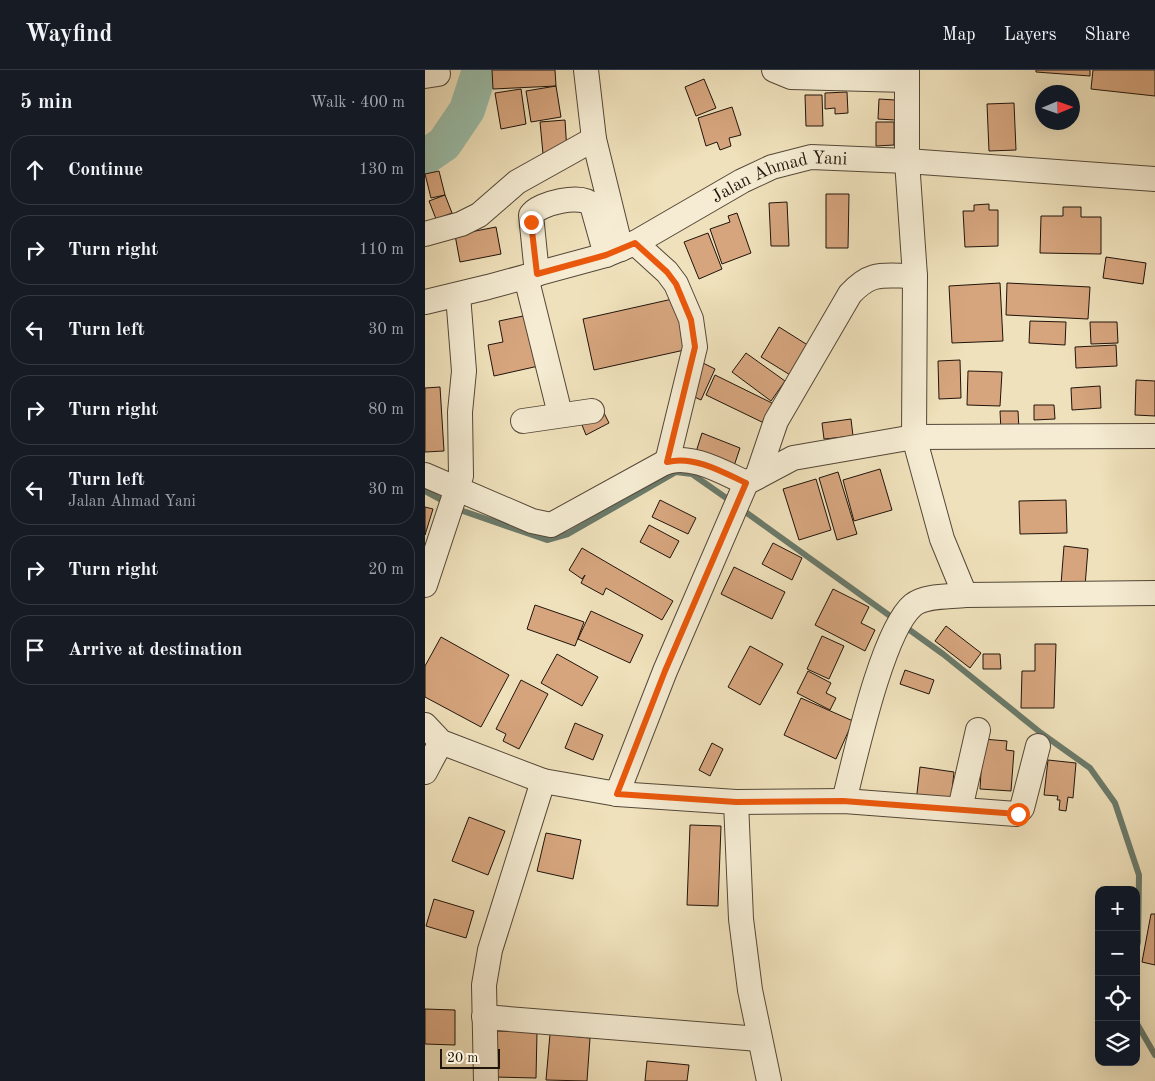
<!DOCTYPE html>
<meta charset="utf-8">
<style>
:root{--surface:#171b24;--page:#20242c;--text:#f1f3f6;--muted:#9ea1a6;--line:#363941}
body{margin:0;font-family:"Old Standard TT",serif;background:var(--page);color:var(--text)}
.controls{position:absolute;right:15px;bottom:15px;display:grid;overflow:hidden;border-radius:10px;box-shadow:0 5px 20px #0002}
.controls button{width:45px;height:45px;display:grid;place-items:center;padding:0;border:0;border-bottom:1px solid var(--line);background:var(--surface);color:var(--text);font:25px sans-serif}
.compass{position:absolute;left:610px;top:15px;width:45px;height:45px;border-radius:50%;background:var(--surface);box-shadow:0 5px 20px #0002;rotate:88deg}
.scale{position:absolute;left:15px;bottom:12px;width:60px;box-sizing:border-box;padding-left:5px;border:2px solid #20140b;border-top:0;font-size:14px;line-height:18px;white-space:nowrap;color:#20140b;-webkit-text-stroke:4px #f5ecd3;paint-order:stroke}
.stop{position:absolute;width:15px;height:15px;margin:-11px;border:4px solid #ea580c;border-radius:50%;background:#fff}
.stop.end{background:#ea580c;border-color:#fff;box-shadow:0 1px 5px #0008}
.list{margin:0;padding:0;list-style:none}
h2{display:flex;justify-content:space-between;align-items:center;height:65px;margin:0;padding:0 20px;font-size:21px}
h2 small{font-size:16px;font-weight:400;color:var(--muted)}
.list li{display:grid;grid-template-columns:32px 1fr auto;gap:15px;align-items:center;box-sizing:border-box;height:70px;margin:0 10px 10px;padding:0 10px;border:1px solid var(--line);border-radius:20px}
.list b{display:block;font-size:19px;white-space:nowrap}
.list p{margin:0;font-size:16px;white-space:nowrap;color:var(--muted)}
.list em{font-size:16px;font-style:normal;color:var(--muted)}
.icon{flex:none;width:28px;height:28px;fill:none;stroke:currentColor;stroke-width:2;stroke-linecap:round;stroke-linejoin:round}
.map{position:relative;flex:none;width:730px;height:1011px;overflow:hidden}
header{display:flex;align-items:center;gap:30px;box-sizing:border-box;height:70px;padding:0 25px;background:var(--surface);border-bottom:1px solid var(--line)}
header strong{font-size:24px}
nav{display:flex;gap:28px;margin-inline-start:auto;font-size:18px}
main{display:flex}
aside{flex:1;background:var(--surface)}
.map>svg:first-child{display:block}
.lines{fill:none;stroke-linecap:round;stroke-linejoin:round}
.stream{stroke:#6a7a6a;stroke-width:6}
.river{stroke:#9bbeaa;stroke-width:36}
.building{fill:#d6a57e;stroke:#20140b}
.minor-casing{stroke:#544737;stroke-width:26}
.minor{stroke:#f5ecd3;stroke-width:24}
.route{stroke:#ea580c;stroke-width:6}
.labels{text-anchor:middle;stroke-width:4;stroke-linejoin:round;paint-order:stroke}
.street-label{font-size:18px;fill:#20140b;stroke:#f5ecd3}
</style>
<header>
<strong>Wayfind</strong>
<nav><a>Map</a><a>Layers</a><a>Share</a></nav>
</header>
<main>
<aside>
<h2>5 min<small>Walk · 400 m</small></h2>
<ul class="list">
<li><svg class="icon" aria-label="ahead" viewBox="0 0 24 24"><path d="M12 20V5M6 11l6-6 6 6"/></svg><div><b>Continue</b></div><em>130 m</em></li>
<li><svg class="icon" aria-label="right" viewBox="0 0 24 24"><path d="M7 20v-9h11M14 6l5 5-5 5"/></svg><div><b>Turn right</b></div><em>110 m</em></li>
<li><svg class="icon" aria-label="left" viewBox="0 0 24 24"><path d="M17 20v-9H6M10 6l-5 5 5 5"/></svg><div><b>Turn left</b></div><em>30 m</em></li>
<li><svg class="icon" aria-label="right" viewBox="0 0 24 24"><path d="M7 20v-9h11M14 6l5 5-5 5"/></svg><div><b>Turn right</b></div><em>80 m</em></li>
<li><svg class="icon" aria-label="left" viewBox="0 0 24 24"><path d="M17 20v-9H6M10 6l-5 5 5 5"/></svg><div><b>Turn left</b><p>Jalan Ahmad Yani</p></div><em>30 m</em></li>
<li><svg class="icon" aria-label="right" viewBox="0 0 24 24"><path d="M7 20v-9h11M14 6l5 5-5 5"/></svg><div><b>Turn right</b></div><em>20 m</em></li>
<li><svg class="icon" aria-label="arrive" viewBox="0 0 24 24"><path d="M6 21V4h12l-3 4 3 4H6"/></svg><div><b>Arrive at destination</b></div></li>
</ul>
</aside>
<div class="map">
<svg width="730" height="1011" viewBox="0 0 730 1011">
<rect width="100%" height="100%" fill="#efe1bb"/>
<filter id="stains"><feTurbulence type="fractalNoise" baseFrequency=".004" numOctaves="4"/><feColorMatrix values="0 0 0 0 .2 0 0 0 0 .09 0 0 0 0 .02 0 0 0 .5 -.17"/></filter>
<radialGradient id="worn" r=".72"><stop offset=".6" stop-color="#630" stop-opacity="0"/><stop offset="1" stop-color="#630" stop-opacity=".3"/></radialGradient>
<g class="lines">
<!-- stream -->
<path class="stream" d="M0,421L35,440L122,470L143,464L251,402L267,404L307,432
M315,438L518,584L616,663L665,698L690,733L714,805L713,872L711,880
M711,952L730,985"/>
<!-- river -->
<path class="river" d="M0,87L19,74L42,40L55,0"/>
</g>
<!-- building -->
<path class="building" d="M67,0H130L131,16L68,19Z
M611,0H665V6L611,2Z
M668,0H730V26L666,19Z
M279,9L291,38L271,46L260,17Z
M131,16L136,47L106,52L101,21Z
M96,19L101,54L76,59L70,23Z
M422,22L423,43L410,44V38L400,39V23Z
M380,25H397L398,56H381Z
M454,29L470,30V50L453,49Z
M589,33L591,80L564,81L562,34Z
M307,37L316,65L304,68L306,76L295,80L292,72L281,76L273,48Z
M140,50L142,82L118,84L115,52Z
M451,52H469V75L451,76Z
M14,101L20,125L6,128L0,104Z
M401,124H424L423,178H401Z
M20,125L27,143L11,149L4,131Z
M362,132L364,176H346L344,133Z
M564,134V140H573V176L540,177L538,141H549V135Z
M638,137H656V147H676V184L615,183L616,146H638Z
M312,143L326,183L297,194L285,159L305,152L303,146Z
M71,157L76,184L35,192L30,165Z
M283,163L297,199L274,209L259,172Z
M681,187L721,193L718,214L678,208Z
M575,213L578,271L527,273L524,216Z
M582,213L665,217L663,249L581,245Z
M252,228L264,279L169,300L158,249Z
M108,244L118,295L69,306L63,275L78,272L74,251Z
M605,251L641,252L640,275L604,273Z
M665,252H692L693,273L666,274Z
M354,257L389,279L370,308L336,287Z
M691,275L692,296L651,298L650,277Z
M321,283L360,311L346,331L307,302Z
M535,290L536,328L514,329L513,291Z
M276,292L290,299L276,330L261,323Z
M543,301L577,302L575,336L542,335Z
M290,305L351,335L341,354L281,325Z
M711,310L730,311V346L710,345Z
M675,316L676,338L647,340L646,318Z
M15,317L19,381L0,382V318Z
M609,335H629L630,349L609,350Z
M177,339L184,353L161,365L155,350Z
M575,341H593L594,360L576,361Z
M426,349L428,366L399,369L397,353Z
M277,363L315,378L309,396L271,382Z
M455,399L467,440L429,451L418,410Z
M413,402L432,464L412,470L394,408Z
M391,409L406,460L374,470L358,419Z
M235,430L271,448L263,464L227,447Z
M641,430L642,463L595,464L594,431Z
M0,437L8,439L0,465Z
M224,455L254,471L245,488L215,472Z
M348,473L377,488L367,510L337,494Z
M639,476L663,479L660,516L636,514Z
M157,478L248,531L237,550L181,518L178,525L156,513L160,505L157,509L144,500Z
M309,497L360,522L347,549L296,524Z
M408,519L444,537L436,553L450,560L440,581L390,555Z
M110,535L159,552L150,576L102,559Z
M166,541L218,565L205,593L153,569Z
M521,556L556,583L545,598L510,571Z
M397,566L419,576L404,609L382,599Z
M16,567L84,605L56,657L0,627V596Z
M610,574H631L629,638H596L597,601H610Z
M325,576L358,594L335,635L303,617Z
M132,584L173,607L157,636L116,613Z
M558,584H575L576,599H558Z
M480,600L509,610L504,624L475,614Z
M383,601L406,613L401,623L411,628L405,640L372,623Z
M96,610L123,624L94,679L78,671L81,664L71,659Z
M376,628L428,651L411,689L359,665Z
M150,653L178,665L168,690L140,678Z
M558,669L582,671L581,680L589,681L586,721L555,719Z
M287,673L298,679L285,706L274,700Z
M623,690L651,693L648,728L643,727L641,741L634,740L635,730H632L633,726L619,725Z
M495,697L529,702L526,729L491,732Z
M44,747L80,761L63,805L27,791Z
M265,755L296,756L293,836L262,835Z
M121,763L156,770L148,809L112,801Z
M9,829L49,841L41,868L1,856Z
M726,844H730V895L717,892Z
M0,939L30,940V975L0,974Z
M71,961L112,962L111,1008L69,1007Z
M125,964L165,968L162,1011L121,1010Z
M222,991L264,995L262,1011H220Z"/>
<g class="lines">
<!-- minor casing -->
<g class="minor-casing">
<g id="minor">
<path d="M161,0L169,69L196,179"/>
<path d="M349,0L366,7L482,10"/>
<path d="M482,0V91L490,206L489,367L517,469L540,525L730,523"/>
<path d="M0,6L13,4"/>
<path d="M0,164L36,154L54,145L92,112L169,69"/>
<path d="M210,173L242,202L251,214L266,249L270,277L242,392"/>
<path d="M112,204L106,145C114,133 157,123 167,135L181,185"/>
<path d="M101,207L135,344"/>
<path id="s1" d="M0,232L63,217L181,185L210,173L317,111L347,97L386,87L482,91L730,109"/>
<path d="M98,351L167,341"/>
<path d="M0,405L107,451L126,455L237,394C262,381 298,402 321,413"/>
<path d="M332,407L351,351L425,224C447,200 459,206 490,206"/>
<path d="M0,515L36,406L35,342L39,301L33,225"/>
<path d="M0,655L16,672L118,711L192,724L240,601L321,413L368,388L489,367L730,366"/>
<path d="M0,702L16,672"/>
<path d="M192,724L311,732L419,731L591,744L597,738L613,676"/>
<path d="M419,731C430,688 457,561 488,535C501,525 525,527 540,525"/>
<path d="M311,732L316,849L325,920L344,1011"/>
<path d="M535,739L553,660"/>
<path d="M59,947L334,969"/>
<path d="M61,1011L59,915L65,880L118,711"/>
</g>
</g>
<!-- minor -->
<use href="#minor" class="minor"/>
</g>
<g class="lines">
<!-- route -->
<path class="route" d="M106,152L112,204L181,185L210,173L242,202L251,214L266,250L270,277L242,392C268,385 298,402 321,413L240,601L192,724L311,732L418,731L593,744"/>
</g>
<g class="labels">
<!-- street labels -->
<g class="street-label">
<text dy="6" stroke="none"><textPath href="#s1" startOffset="380">Jalan Ahmad Yani</textPath></text>
</g>
</g>
<rect width="100%" height="100%" filter="url(#stains)"/>
<rect width="100%" height="100%" fill="url(#worn)"/>
</svg>
<div class="controls">
<button>+</button>
<button>−</button>
<button><svg class="icon" aria-label="locate" viewBox="0 0 24 24"><circle cx="12" cy="12" r="6"/><path d="M12 2v4M12 18v4M2 12h4M18 12h4"/></svg></button>
<button><svg class="icon" aria-label="layers" viewBox="0 0 24 24"><path d="M12 4l9 5-9 5-9-5zM3 14l9 5 9-5"/></svg></button>
</div>
<svg class="compass" viewBox="-18 -18 36 36"><path d="M0-13l5 13h-10z" fill="#e53935"/><path d="M0 13l5-13h-10z" fill="#9ea1a6"/></svg>
<div class="scale">20 m</div>
<div class="stop" style="left:593px;top:744px"></div>
<div class="stop end" style="left:106px;top:152px"></div>
</div>
</main>
